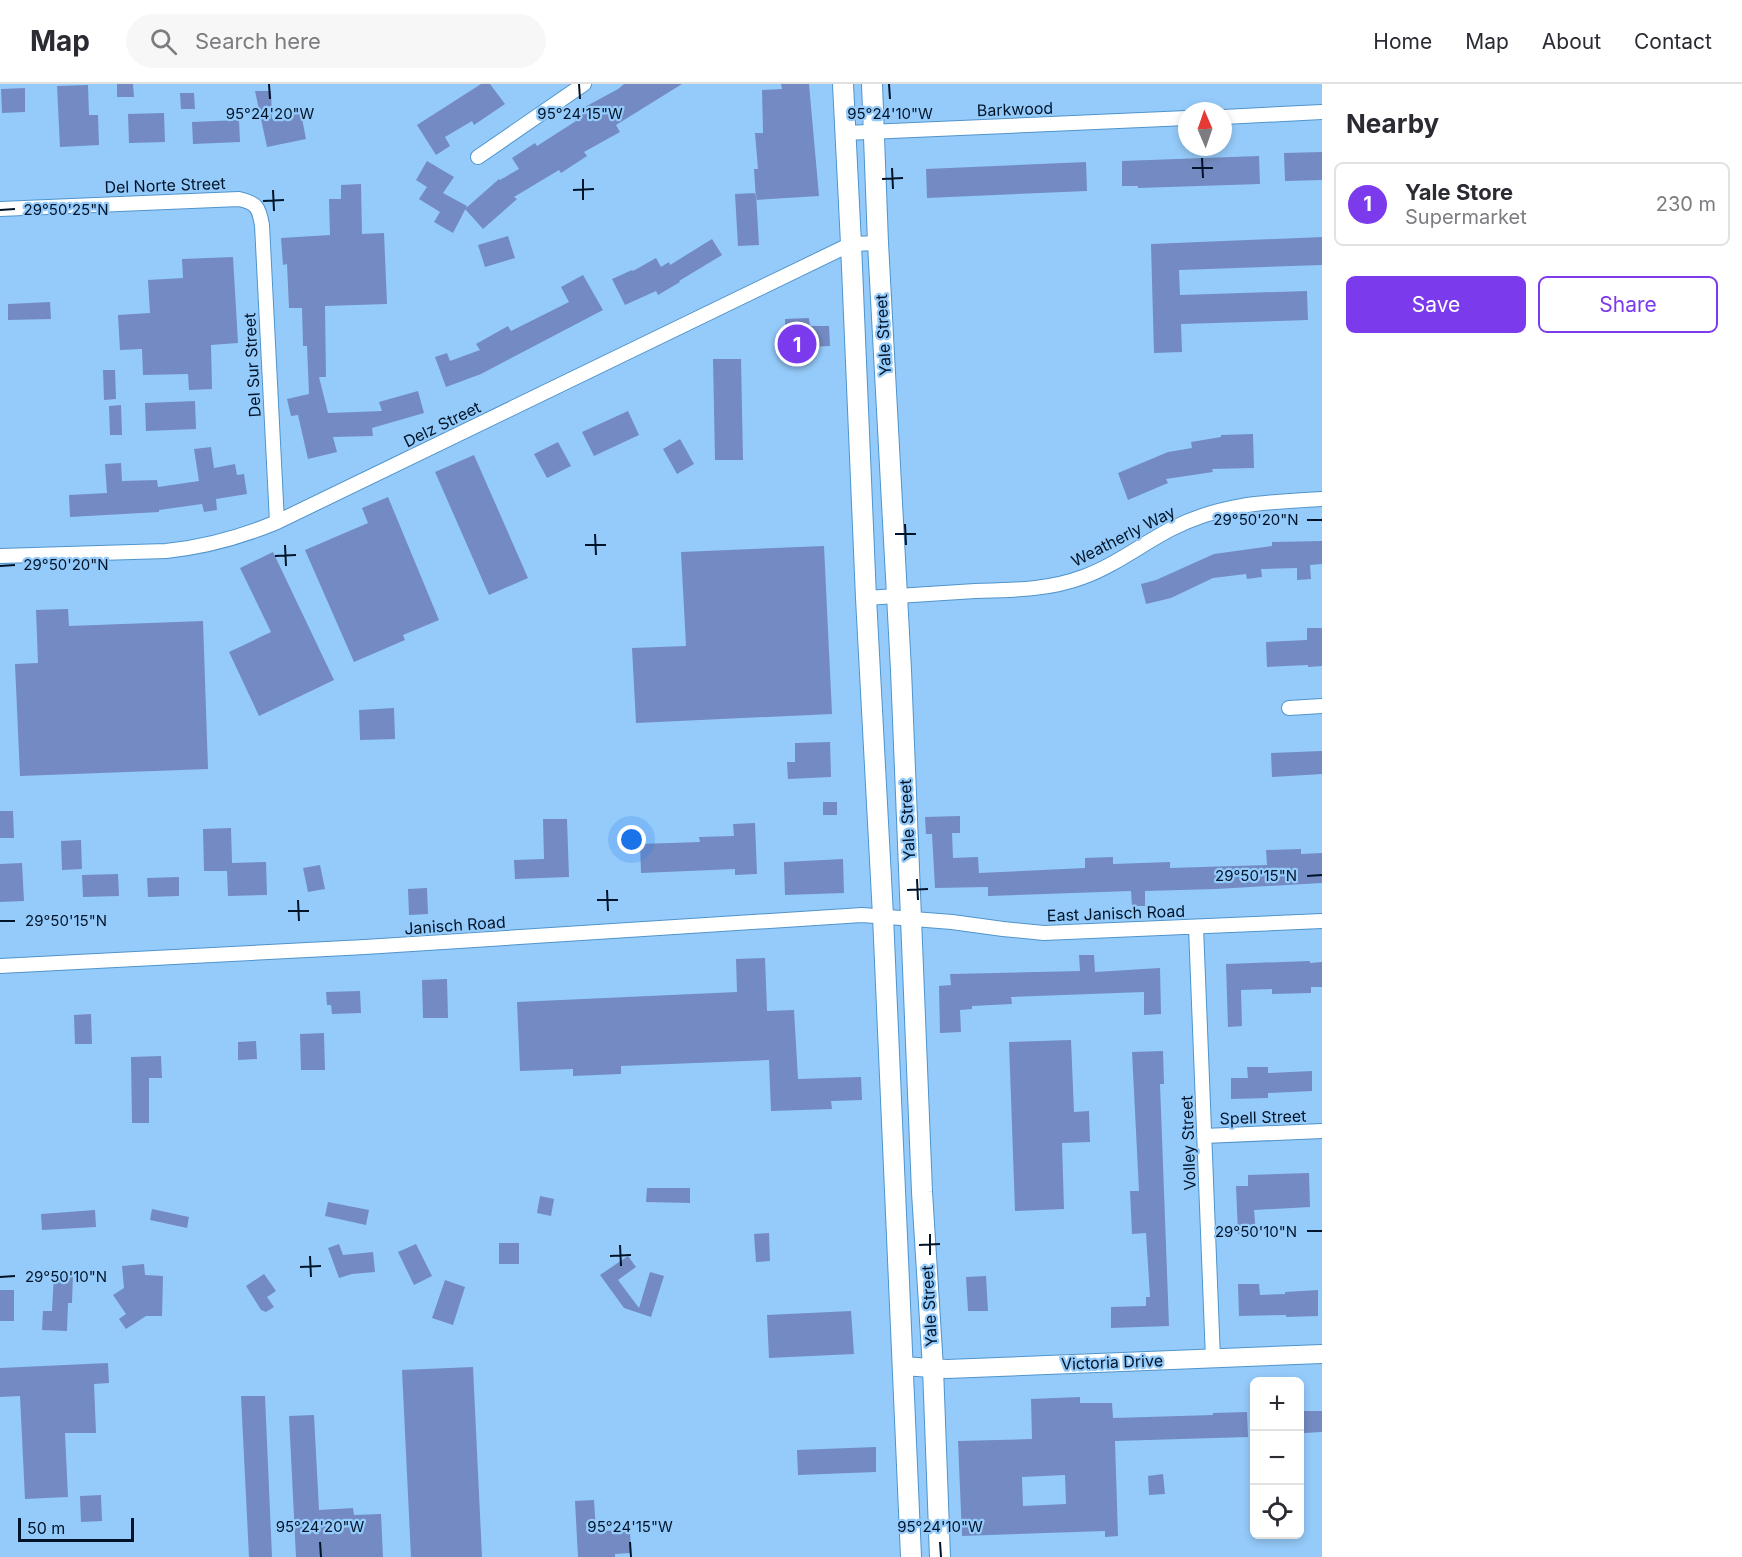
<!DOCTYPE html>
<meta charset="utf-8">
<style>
:root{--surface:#fff;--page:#f7f7f7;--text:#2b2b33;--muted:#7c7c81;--line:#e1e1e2;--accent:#7c3aed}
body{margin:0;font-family:Inter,sans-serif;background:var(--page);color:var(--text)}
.controls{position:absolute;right:18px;bottom:18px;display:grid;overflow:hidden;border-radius:9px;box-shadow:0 3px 9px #0003}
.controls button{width:54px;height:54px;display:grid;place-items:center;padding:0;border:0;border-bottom:2px solid var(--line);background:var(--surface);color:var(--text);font:30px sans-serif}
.compass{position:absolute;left:1178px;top:18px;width:54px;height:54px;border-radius:50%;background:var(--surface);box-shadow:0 3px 9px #0003;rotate:358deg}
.scale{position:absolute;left:18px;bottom:15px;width:116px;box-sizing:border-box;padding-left:6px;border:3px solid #001429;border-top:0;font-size:16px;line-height:21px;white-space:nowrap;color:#001429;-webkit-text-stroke:4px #95cbfa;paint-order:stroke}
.you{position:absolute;left:632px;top:756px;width:21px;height:21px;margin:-15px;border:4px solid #fff;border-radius:50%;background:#1a73e8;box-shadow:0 0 0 9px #1a73e833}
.badge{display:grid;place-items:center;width:39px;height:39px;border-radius:50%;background:var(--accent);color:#fff;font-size:20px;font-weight:700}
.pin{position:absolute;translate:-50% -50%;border:3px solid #fff;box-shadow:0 2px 6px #0006}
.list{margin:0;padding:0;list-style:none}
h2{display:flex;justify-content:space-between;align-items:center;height:78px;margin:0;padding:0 24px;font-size:26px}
h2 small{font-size:20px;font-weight:400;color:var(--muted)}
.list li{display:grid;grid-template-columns:39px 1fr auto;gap:18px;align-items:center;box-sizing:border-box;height:84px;margin:0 12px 12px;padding:0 12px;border:2px solid var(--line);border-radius:9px}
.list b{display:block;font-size:22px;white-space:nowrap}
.list p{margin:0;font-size:20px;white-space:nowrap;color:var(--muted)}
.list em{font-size:20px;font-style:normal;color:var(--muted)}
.actions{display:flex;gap:12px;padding:18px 24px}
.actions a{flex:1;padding:14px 0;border:2px solid var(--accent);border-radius:9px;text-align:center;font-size:21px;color:var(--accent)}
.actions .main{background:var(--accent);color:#fff}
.icon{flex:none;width:33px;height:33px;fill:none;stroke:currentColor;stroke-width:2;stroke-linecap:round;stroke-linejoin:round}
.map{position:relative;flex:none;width:1322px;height:1473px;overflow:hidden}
header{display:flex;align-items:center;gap:36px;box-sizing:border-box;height:84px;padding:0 30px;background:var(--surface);border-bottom:2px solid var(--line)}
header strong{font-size:28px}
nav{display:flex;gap:33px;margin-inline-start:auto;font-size:21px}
.search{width:420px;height:54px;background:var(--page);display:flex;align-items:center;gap:15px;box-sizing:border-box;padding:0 21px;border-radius:33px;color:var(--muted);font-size:22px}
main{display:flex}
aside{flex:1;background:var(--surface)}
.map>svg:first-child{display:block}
.building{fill:#738bc2;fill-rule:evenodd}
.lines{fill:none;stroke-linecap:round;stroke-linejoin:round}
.minor-casing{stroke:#5094cb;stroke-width:16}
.tertiary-casing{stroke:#5094cb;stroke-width:20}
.secondary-casing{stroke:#5094cb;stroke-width:22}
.minor{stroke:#fff;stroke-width:14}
.tertiary{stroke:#fff;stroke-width:18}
.secondary{stroke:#fff;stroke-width:20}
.ticks{fill:none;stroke:#001429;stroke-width:2}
.labels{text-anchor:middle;stroke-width:4.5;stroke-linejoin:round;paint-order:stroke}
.street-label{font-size:16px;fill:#001429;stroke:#95cbfa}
.ticks-label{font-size:15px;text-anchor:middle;fill:#001429;stroke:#95cbfa;stroke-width:4.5;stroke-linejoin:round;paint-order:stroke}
</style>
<header>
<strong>Map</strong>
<div class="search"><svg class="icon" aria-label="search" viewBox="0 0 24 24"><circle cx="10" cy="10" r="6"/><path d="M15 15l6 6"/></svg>Search here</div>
<nav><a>Home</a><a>Map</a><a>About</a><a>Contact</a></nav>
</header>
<main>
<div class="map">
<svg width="1322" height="1473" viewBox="0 0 1322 1473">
<rect width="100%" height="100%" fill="#95cbfa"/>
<!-- building -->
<path class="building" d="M117,0H133L134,13H117Z
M481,0H490L505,20L474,41L472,37L445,53L450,62L436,71L417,41Z
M624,0H682L616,41L620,48L584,68L587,72L561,89L559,86L514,113L517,115L483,145L465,125L499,95L500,96L519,85L512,74L535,59L537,62L576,37L572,30L618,5Z
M781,0H809L819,112L756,116L754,85H758L755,49H763L762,6L782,5Z
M88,1L89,31H98L99,61L60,63L57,2Z
M25,4V28L2,29L1,5Z
M255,7H271L272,35L301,29L306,55L267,63Z
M180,9H194L195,25H181Z
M164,29L165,58L129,59L128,30Z
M239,36L240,58L193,60L192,38Z
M1322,68V96L1285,97L1284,69Z
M1259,72L1260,100L1138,104V102H1122V77Z
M427,77L454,93L443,109L467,122L453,149L434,138L440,128L419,115L427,103L416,96Z
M1086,78L1087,107L927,114L926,85Z
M361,100L362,150L384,149L387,220L325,222L326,293H319L328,329L382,327L379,318L418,307L424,329L372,344L373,352L333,353L337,368L308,375L298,331L291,332L287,315L309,310L307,262H303L302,224H289L287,180L283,181L281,154L330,151L329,115H341V101Z
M756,109L759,161L738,162L735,110Z
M508,152L515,174L485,183L478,161Z
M1322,153V181L1179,186L1180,211L1307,207L1308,236L1181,240L1182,268L1154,269L1151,160Z
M712,155L722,171L679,197L680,198L658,211L656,207L625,221L612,195L632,186L633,187L656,174L661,183L669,178L670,181Z
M233,173L238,259L211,261L212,305L189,306L188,290L143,291L142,265L120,266L118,231L150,229L148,196L183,194L182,175Z
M583,191L603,226L481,290L446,303L435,273L447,269L450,277L480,266L476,260L508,242L511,247L569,218L561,203Z
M50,218L51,235L8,236V220Z
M809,234L810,242H829L830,262L809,263V270L786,271L785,235Z
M713,275H741L743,376H715Z
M103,286H115L116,315L104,316Z
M195,317L196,345L146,347L145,319Z
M121,321L122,351H110L109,322Z
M628,327L639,351L594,372L582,348Z
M1253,350L1254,384L1212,385L1213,388L1166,395L1168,399L1128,416L1118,389L1168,368L1192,364L1191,358L1221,353V351Z
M680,355L694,380L677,390L663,365Z
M558,358L571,382L547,394L534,370Z
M211,363L214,384L235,380L237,391L244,390L247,410L216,415L217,426L204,428L202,420L159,426V428L70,433L69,411L107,409L105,380L121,379L122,397L157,396L158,403L199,397L194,365Z
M474,371L528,494L489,511L435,388Z
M388,413L439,536L403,551L405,556L354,578L305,466L368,439L362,424Z
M1322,457V480L1310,481L1311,495L1297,496V484L1261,485L1262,493L1247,495L1246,490L1213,494L1171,514L1146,520L1141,500L1156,496L1214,470L1272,462V458Z
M824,462L832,630L636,639L632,564L686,562L681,468Z
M273,468L334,596L259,632L229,568L271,548L240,484Z
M68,525L69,542L203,537L208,685L20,692L15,580L38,579L36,526Z
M1307,544H1322V582L1308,583V581L1267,583L1266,558L1307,556Z
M394,624L395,655L360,656L359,626Z
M830,658L831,693L788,695L787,678H795V659Z
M1322,667V690L1272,693L1271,669Z
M823,718H837V731H823Z
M0,727H13L14,754H0Z
M960,732V749H952L953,774L978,773L979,789L1085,784V774L1113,773V780L1170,778V784L1267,781L1266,766L1301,765V770L1322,769V799L1216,805L1145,807V822H1132L1131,807L988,812V803L935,804L932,750H926L925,733Z
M543,735H567L569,793L515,795L514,776L544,775Z
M755,739L757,790L735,791V785L641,789L640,760L700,758L699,753L734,752L733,740Z
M231,744L232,779L266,778L267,811L228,812L227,787H204L203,745Z
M81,756L82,785L62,786L61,757Z
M843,775L844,809L785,811L784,778Z
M22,779L24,817L0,818V780Z
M320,781L325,805L308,808L303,784Z
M118,790L119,812L83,813L82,791Z
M179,793V812L148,813L147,794Z
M427,804L428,830L409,831L408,805Z
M1079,871H1094L1095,888L1160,884L1161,930L1144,931V908L1011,913L1012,920L972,922V925L960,926L961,948L940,949L939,902L951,901L950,890L1080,887Z
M765,874L767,927L794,926L798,995L861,993L862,1016L831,1017L832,1025L771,1027L769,976L621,982V990L573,992V985L520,987L517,918L737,908L736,875Z
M1310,877V879L1322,878V903H1311V909L1272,910V905L1241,906L1242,942L1228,943L1226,880Z
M447,895L448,934H423L422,896Z
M360,907L361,929L332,930L331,921H327L326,908Z
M91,930L92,960H75L74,931Z
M324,949L325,986H301L300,950Z
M1071,956L1074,1028L1089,1027L1090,1058L1062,1059L1064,1125L1015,1127L1009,958Z
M256,957L257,975L238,976V958Z
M1163,967L1164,1000H1160L1169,1242L1111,1244V1223L1146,1222V1213H1150L1146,1149L1132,1150L1130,1107H1139L1132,968Z
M161,972L162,994H149V1039H132L131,973Z
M1247,983H1268V989L1312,987V1007L1268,1009V1014L1231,1015V994H1248Z
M1309,1089L1310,1123L1254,1126L1256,1149L1238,1150L1236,1102H1248V1091Z
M647,1104H690V1119L646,1118Z
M540,1112L554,1115L551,1132L537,1129Z
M328,1118L369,1126L366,1141L325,1132Z
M152,1125L189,1133L187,1144L150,1136Z
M95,1126L96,1143L42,1146L41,1130Z
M769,1149L770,1177L756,1178L754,1150Z
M499,1159H519V1180H499Z
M339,1160L343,1171L373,1168L375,1188L352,1190L339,1194L328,1164Z
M416,1160L432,1192L414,1201L398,1168Z
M628,1172L636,1183L618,1196L639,1224L650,1188L664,1192L651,1233L624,1224L600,1191Z
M144,1180L145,1191L163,1192L162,1232H146L126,1245L119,1235L126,1230L113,1211L124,1204L122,1182Z
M54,1189H73L72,1219H68L67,1247L42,1246L43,1227H52Z
M264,1190L276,1207L267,1213L274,1223L266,1228L261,1226L246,1202Z
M986,1192L988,1227H968L966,1193Z
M445,1196L465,1203L453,1241L432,1234Z
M1238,1200H1259L1260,1211L1285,1210V1208L1318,1206V1232L1286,1233V1231L1239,1232Z
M0,1206H14V1237H0Z
M851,1227L854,1270L769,1274L767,1231Z
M108,1279L109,1299L94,1300L96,1349H65L68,1413L25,1415L20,1312L0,1313V1284Z
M473,1283L482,1473H411L402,1286Z
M241,1312H265L272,1473H249Z
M1080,1313V1319H1112L1113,1334L1213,1331V1329L1247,1328L1248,1353L1115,1357L1118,1452L1105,1453V1447L962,1452L958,1357L1032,1355L1031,1315ZM1065,1391L1066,1420L1023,1422L1022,1393Z
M1303,1327H1322V1348L1304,1349Z
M314,1331L319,1426L353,1424L354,1431L381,1430L383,1473H296L289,1332Z
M876,1363V1388L798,1391L797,1366Z
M1163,1390L1165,1410L1149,1411L1148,1392Z
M101,1411L102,1437L81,1438L80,1412Z
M594,1416L596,1447L630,1446L631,1469L615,1470V1473H578L575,1417Z"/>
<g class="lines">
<!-- minor casing -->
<g class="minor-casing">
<path id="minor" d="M1223,33L1322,28
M845,49L1187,34
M478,73L584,0
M0,125L239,115C257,119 259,124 262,141L277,438
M0,472L166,467C205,463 241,453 277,438L851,160L878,159
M866,514C902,512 939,509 975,507C1011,506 1049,506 1083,493C1114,482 1142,460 1171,445C1222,419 1267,418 1322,415
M1289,624L1322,622
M1196,843L1213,1275
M0,882L365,863L862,831L952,838L1003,845L1044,849L1322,837
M1204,1052L1322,1047"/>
</g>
<!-- tertiary casing -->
<g class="tertiary-casing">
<path id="tertiary" d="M902,1282L947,1285L1322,1270"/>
</g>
<!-- secondary casing -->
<g class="secondary-casing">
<path id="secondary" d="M843,0L851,160L866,514L883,832L911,1473
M872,0L878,159L901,586L922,1108L933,1284L940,1473"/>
</g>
<!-- minor -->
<use href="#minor" class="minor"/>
<!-- tertiary -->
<use href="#tertiary" class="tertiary"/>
<!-- secondary -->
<use href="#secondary" class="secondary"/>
</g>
<!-- ticks -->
<path class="ticks" d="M269,0L270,15M579,0L580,15M889,0L890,15M1202,74L1203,94M892,84L893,105M1192,84H1213M583,95V116M882,95L903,94M273,106L274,127M573,106L594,105M263,117L284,116M0,126L15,125M1307,436H1322M905,440L906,461M595,450L596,471M895,450H916M285,461L286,482M585,461H606M275,472L296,471M0,482L15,481M1307,792L1322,791M917,795L918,816M607,806L608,827M907,806L928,805M298,816L299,837M597,816H618M288,827H309M0,837H15M1307,1147H1322M930,1150V1171M620,1161L621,1182M919,1161L940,1160M310,1172L311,1193M610,1172L631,1171M300,1183L321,1182M0,1193L15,1192M320,1458L321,1473M630,1458L631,1473M940,1458L941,1473"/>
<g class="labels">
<!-- street labels -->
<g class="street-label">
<text transform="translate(1015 25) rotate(-2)" y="6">Barkwood</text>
<text transform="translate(165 101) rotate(-2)" y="6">Del Norte Street</text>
<text transform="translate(883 251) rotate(-93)" y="6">Yale Street</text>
<text transform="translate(252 281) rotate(-93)" y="6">Del Sur Street</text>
<text transform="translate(442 340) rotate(-26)" y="6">Delz Street</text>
<text transform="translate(1123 452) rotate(-27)" y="6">Weatherly Way</text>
<text transform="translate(907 736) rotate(-93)" y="6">Yale Street</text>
<text transform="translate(1116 829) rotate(-2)" y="6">East Janisch Road</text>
<text transform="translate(455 841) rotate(-4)" y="6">Janisch Road</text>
<text transform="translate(1263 1033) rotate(-2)" y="6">Spell Street</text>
<text transform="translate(1188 1059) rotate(-92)" y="6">Volley Street</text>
<text transform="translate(929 1222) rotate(-93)" y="6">Yale Street</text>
<text transform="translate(1112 1278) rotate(-2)" y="6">Victoria Drive</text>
</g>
</g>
<g class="ticks-label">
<text x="270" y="35">95°24'20"W</text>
<text x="580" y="35">95°24'15"W</text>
<text x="890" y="35">95°24'10"W</text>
<text x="66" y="131">29°50'25"N</text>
<text x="1256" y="441">29°50'20"N</text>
<text x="66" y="486">29°50'20"N</text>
<text x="1256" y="797">29°50'15"N</text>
<text x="66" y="842">29°50'15"N</text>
<text x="1256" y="1153">29°50'10"N</text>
<text x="66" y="1198">29°50'10"N</text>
<text x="320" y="1448">95°24'20"W</text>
<text x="630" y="1448">95°24'15"W</text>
<text x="940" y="1448">95°24'10"W</text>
</g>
</svg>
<div class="controls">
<button>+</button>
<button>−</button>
<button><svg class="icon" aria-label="locate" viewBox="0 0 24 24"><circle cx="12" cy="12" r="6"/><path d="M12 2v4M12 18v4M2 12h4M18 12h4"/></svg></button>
</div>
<svg class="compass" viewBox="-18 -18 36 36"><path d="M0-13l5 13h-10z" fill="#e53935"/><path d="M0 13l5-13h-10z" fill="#7c7c81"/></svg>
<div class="scale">50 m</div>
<div class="you"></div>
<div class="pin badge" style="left:797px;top:260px">1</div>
</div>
<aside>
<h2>Nearby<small></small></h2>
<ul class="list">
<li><span class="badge">1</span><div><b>Yale Store</b><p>Supermarket</p></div><em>230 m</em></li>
</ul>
<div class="actions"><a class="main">Save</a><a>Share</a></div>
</aside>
</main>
